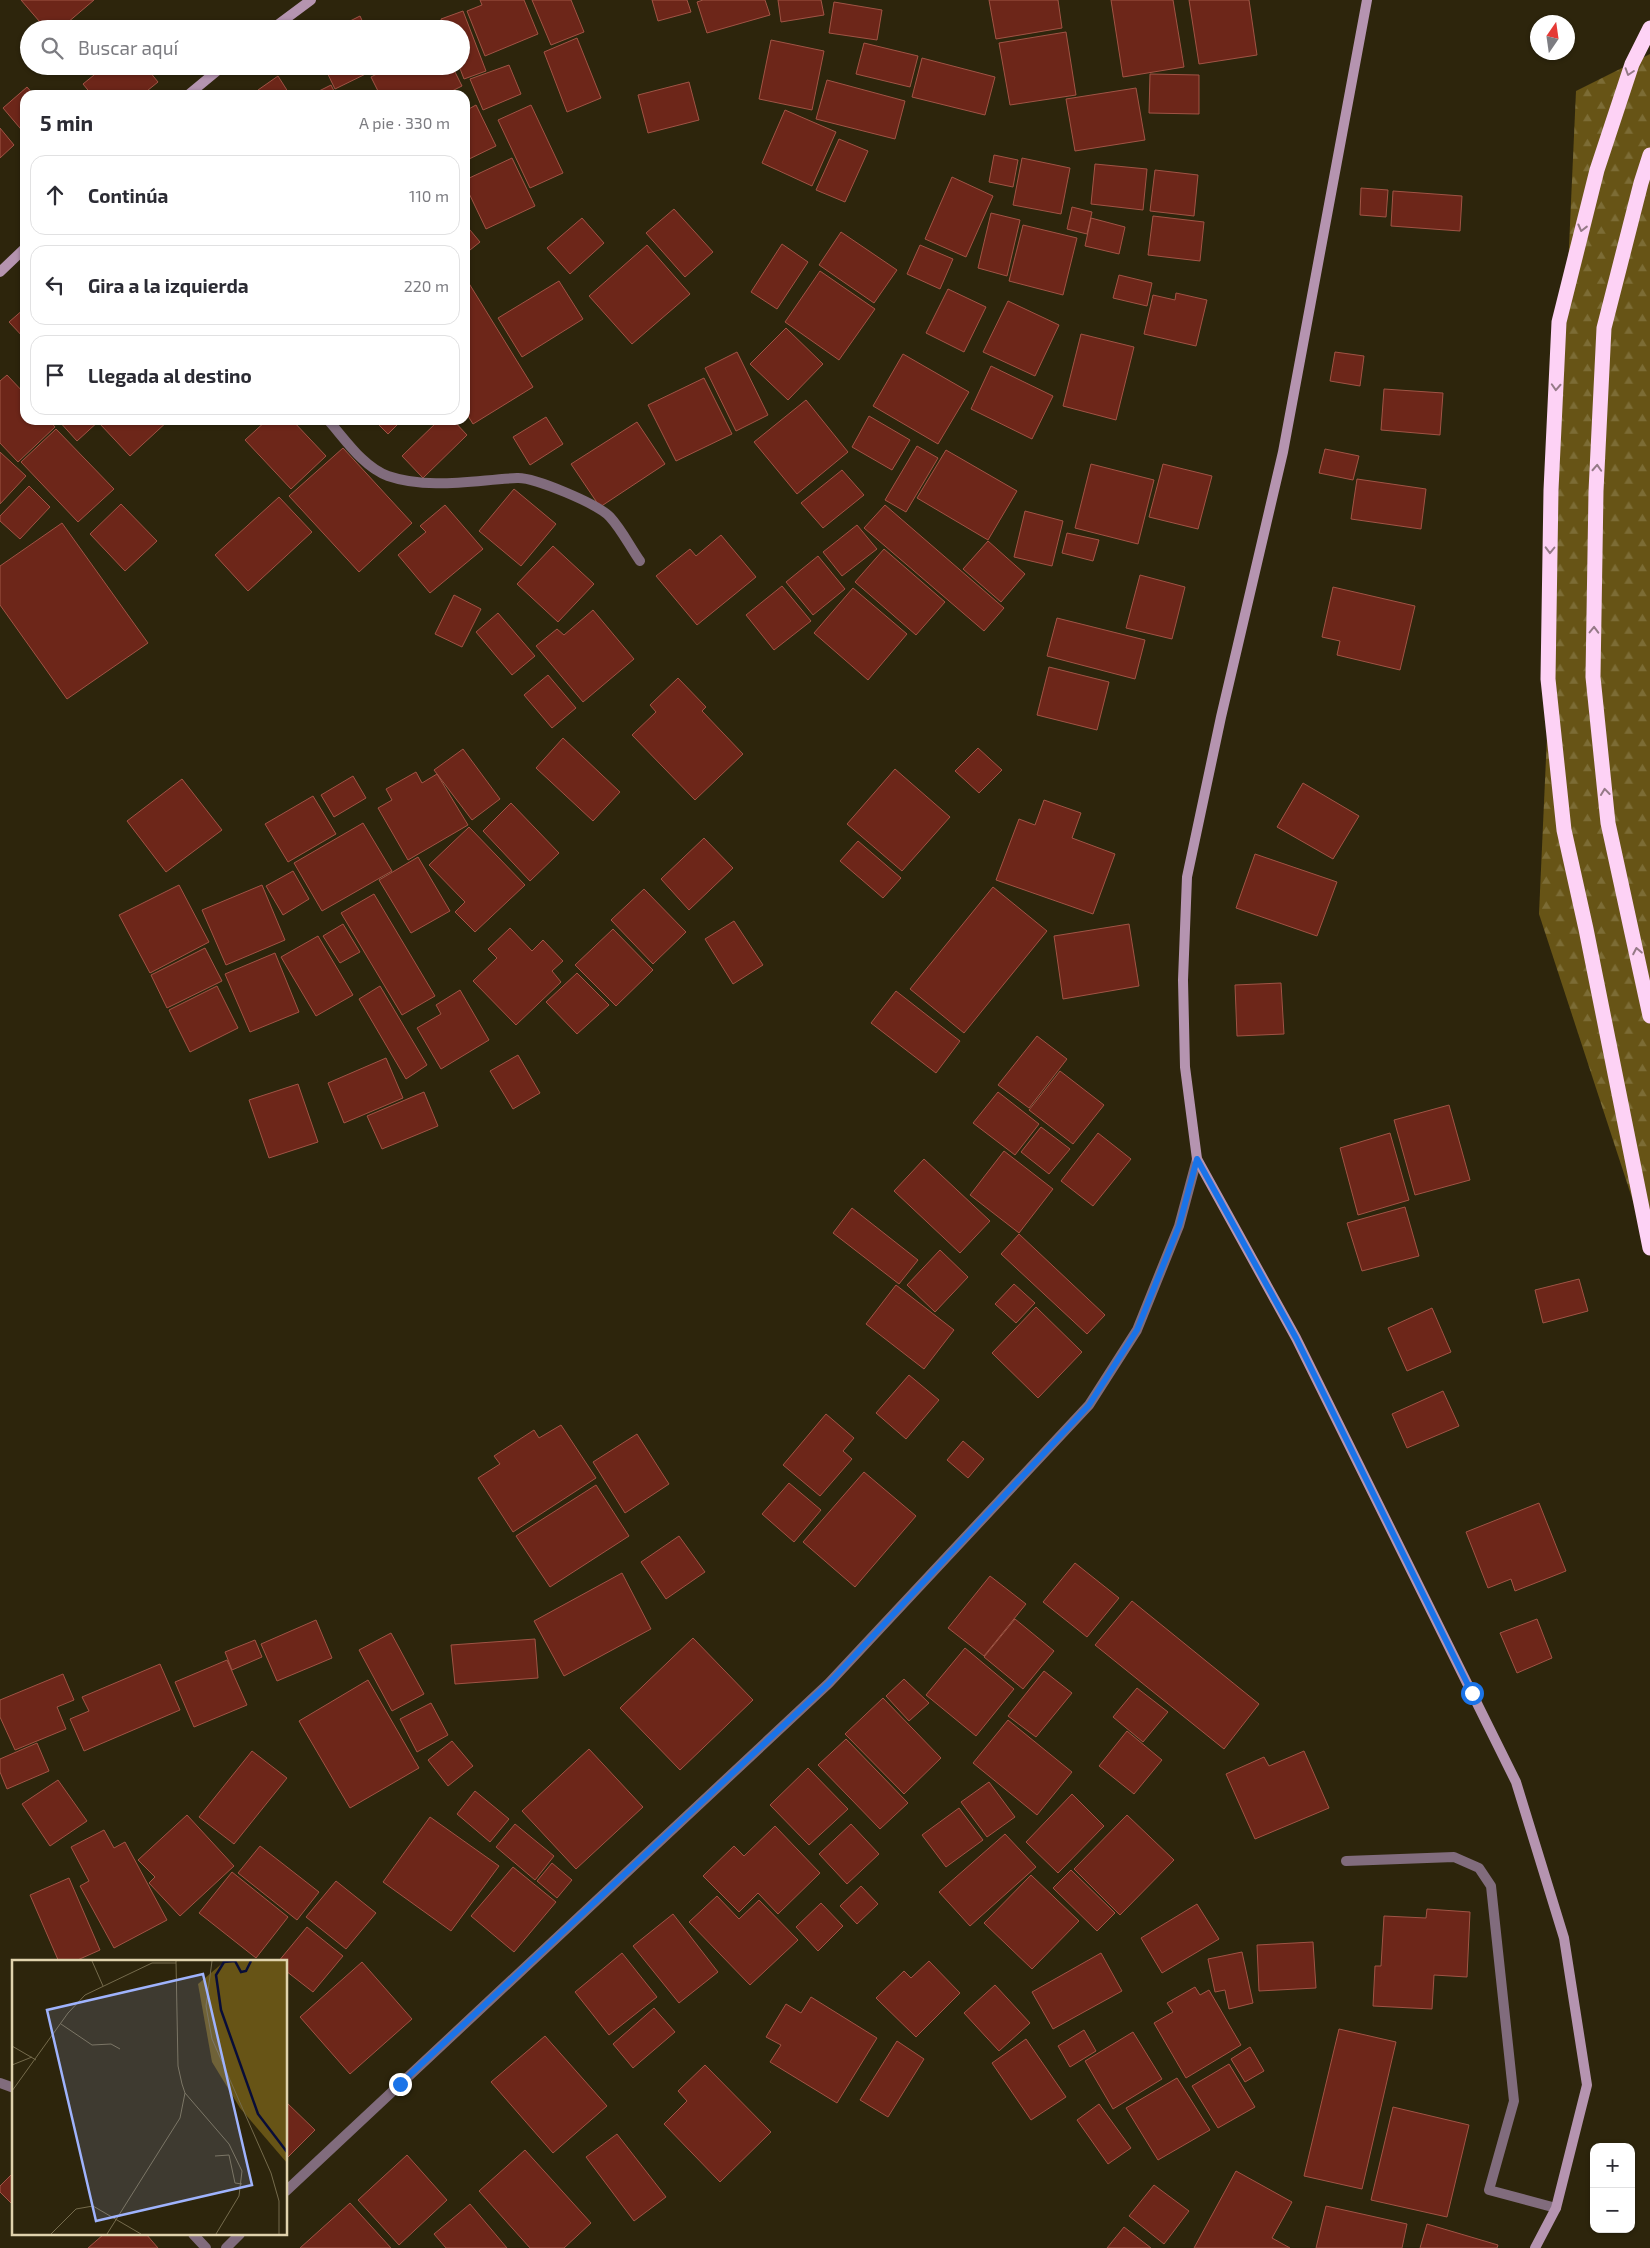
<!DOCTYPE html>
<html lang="es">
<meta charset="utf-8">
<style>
:root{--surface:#fff;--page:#f2f2f3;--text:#2b2b33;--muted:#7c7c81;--line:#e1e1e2}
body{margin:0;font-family:"Exo 2",sans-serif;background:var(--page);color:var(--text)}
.controls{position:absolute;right:15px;bottom:15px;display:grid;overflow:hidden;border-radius:10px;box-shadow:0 1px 4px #0004}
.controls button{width:45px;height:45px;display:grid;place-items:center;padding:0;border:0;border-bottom:1px solid var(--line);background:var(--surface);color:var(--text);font:25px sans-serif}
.compass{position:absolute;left:1530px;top:15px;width:45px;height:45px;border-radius:50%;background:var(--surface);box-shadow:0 1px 4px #0004;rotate:13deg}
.stop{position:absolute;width:15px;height:15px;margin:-11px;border:4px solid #1a73e8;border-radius:50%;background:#fff}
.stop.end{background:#1a73e8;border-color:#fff;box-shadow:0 1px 5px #0008}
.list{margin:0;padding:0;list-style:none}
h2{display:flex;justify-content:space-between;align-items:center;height:65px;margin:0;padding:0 20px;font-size:21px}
h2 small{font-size:16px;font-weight:400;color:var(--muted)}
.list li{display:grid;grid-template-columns:32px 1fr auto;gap:15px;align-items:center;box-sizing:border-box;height:80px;margin:0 10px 10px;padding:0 10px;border:1px solid var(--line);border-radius:15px}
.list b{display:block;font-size:19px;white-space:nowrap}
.list em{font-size:16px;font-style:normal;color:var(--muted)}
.icon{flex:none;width:28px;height:28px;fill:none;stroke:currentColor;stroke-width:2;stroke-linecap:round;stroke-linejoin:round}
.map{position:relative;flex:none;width:1650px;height:2248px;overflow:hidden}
.search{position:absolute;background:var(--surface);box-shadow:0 1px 4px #0004;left:20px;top:20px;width:450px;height:55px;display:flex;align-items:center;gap:12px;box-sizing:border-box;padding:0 18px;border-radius:28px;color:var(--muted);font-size:19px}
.panel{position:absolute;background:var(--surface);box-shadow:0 1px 4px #0004;left:20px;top:90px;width:450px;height:335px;border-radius:15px}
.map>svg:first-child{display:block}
.forest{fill:url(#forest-firs)}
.building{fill:#6d2619;stroke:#a05445}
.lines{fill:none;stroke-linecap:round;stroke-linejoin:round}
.lane{stroke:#816c7d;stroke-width:10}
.street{stroke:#816c7d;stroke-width:10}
.secondary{stroke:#b594b0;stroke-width:10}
.highway{stroke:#fdd2f5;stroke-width:15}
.oneway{stroke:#957a87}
.route{stroke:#1a73e8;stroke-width:6}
.inset-river{fill:none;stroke:#090d38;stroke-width:2.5}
.inset-road{fill:none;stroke:#756b4c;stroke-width:1}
.view{fill:#9fb3fd;fill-opacity:0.15;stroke:#9fb3fd;stroke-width:2.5}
.inset-edge{fill:none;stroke:#e0d3ad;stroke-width:2.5}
</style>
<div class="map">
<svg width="1650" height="2248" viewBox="0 0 1650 2248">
<defs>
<pattern id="forest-firs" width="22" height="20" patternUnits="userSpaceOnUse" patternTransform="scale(1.25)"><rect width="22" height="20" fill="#675416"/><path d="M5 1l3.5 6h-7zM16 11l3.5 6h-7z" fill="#7c6c35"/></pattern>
</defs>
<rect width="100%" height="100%" fill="#2d250c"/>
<!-- forest -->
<path class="forest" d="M1650,54V1253L1539,914L1576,91Z"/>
<!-- building -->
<path class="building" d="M21,0H94L60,29H46Z
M480,0H524L538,34L485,56L467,11L482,5Z
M532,0H571L584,32L551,45Z
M652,0H687L691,12L658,21Z
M703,0H765L770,15L707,33L697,2Z
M778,0H821L824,15L781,22Z
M989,0H1058L1062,28L996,39Z
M1111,0H1173L1184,67L1123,77Z
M1189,0H1249L1257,55L1199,64Z
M834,2L882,10L877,40L829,33Z
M463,11L486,71L464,79L459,66H461V29H444L441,19Z
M360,16L366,29H334Z
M1066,32L1076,95L1010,105L999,43Z
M577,38L601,98L567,112L544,52Z
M771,40L824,51L812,110L759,99Z
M864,43L918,56L910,87L856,74Z
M922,58L995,77L985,115L912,97Z
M509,65L521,94L483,110L470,79Z
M105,66H145L158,82L142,95H92L83,84Z
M324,66H382L335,89Z
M452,66L462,86L444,95H380L371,77L392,66Z
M1150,74L1199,75V114L1149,113Z
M278,76L290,95H261L258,90Z
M827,80L905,101L895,139L816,119Z
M689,82L699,120L648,133L638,95Z
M331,85L336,95H311Z
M27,87L34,95H25V134L3,108Z
M1136,88L1145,140L1075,151L1066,99Z
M476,105L496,146L465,161V111Z
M531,105L563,173L530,188L498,120Z
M785,110L836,132L812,186L762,163Z
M0,128L14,145L0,158Z
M839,139L868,151L845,202L816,190Z
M994,155L1018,160L1013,187L989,182Z
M512,158L535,206L486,229L465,185V180Z
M1022,158L1070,168L1061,214L1013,205Z
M1095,164L1147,169L1143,210L1091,204Z
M1155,170L1198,175L1194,216L1150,211Z
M952,177L993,196L966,257L925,239Z
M1361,188L1388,190L1386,217L1360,215Z
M1393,191L1462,196L1460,231L1391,226Z
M1072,207L1092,212L1087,234L1067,229Z
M674,209L713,252L685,277L646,233Z
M991,213L1020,220L1007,276L978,268Z
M1153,216L1204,222L1200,261L1148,255Z
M582,218L604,243L570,274L547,248Z
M1091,218L1125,227L1119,254L1085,246Z
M465,224L480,242L465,254Z
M1023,225L1077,238L1063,295L1009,281Z
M841,232L897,270L874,303L819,265Z
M782,244L808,262L777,309L751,292Z
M647,245L690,294L632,344L589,296Z
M920,245L953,259L940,289L907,274Z
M820,271L875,309L839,360L785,322Z
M1119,275L1152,283L1147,306L1113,298Z
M465,277L533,387L473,424L465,411Z
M559,281L583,319L522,357L498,318Z
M948,289L986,307L964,352L926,333Z
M1176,293L1207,300L1196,346L1144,334L1153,295L1175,300Z
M1008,301L1059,325L1035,376L983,352Z
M25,308V339L9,322Z
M786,328L823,364L788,400L750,364Z
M1081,334L1134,347L1116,420L1063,406Z
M737,352L768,415L736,431L705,368Z
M1335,352L1364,356L1360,386L1330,381Z
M903,354L969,392L938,444L873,406Z
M991,366L1053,396L1032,439L971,409Z
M7,375L25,394V420H49L55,427L18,462L0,443V381Z
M704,378L732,434L676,461L648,405Z
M1384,389L1443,393L1440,435L1381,430Z
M806,400L848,452L797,494L754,442Z
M869,416L910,440L892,470L852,447Z
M546,417L563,444L530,465L513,437Z
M58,420H100L77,441Z
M105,420H169L130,456L100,424Z
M267,420H292L326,456L291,489L245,440Z
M374,420H402L388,434Z
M439,420H453L467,435L423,478L402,456Z
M637,422L665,464L600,507L571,464Z
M56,429L114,489L78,522L21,462Z
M917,446L938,458L906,512L885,500Z
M343,448L412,523L359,572L289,496Z
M1325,449L1359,456L1353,480L1319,473Z
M946,450L1017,491L988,540L917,498Z
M0,452L26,476L0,504Z
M1091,464L1154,480L1138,544L1075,528Z
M1163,464L1212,476L1198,529L1149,517Z
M842,470L864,495L823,528L801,503Z
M1357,479L1426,489L1421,529L1351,519Z
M29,486L50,507L20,539L0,521V516Z
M514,489L556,524L521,566L479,531Z
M279,497L312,532L248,591L215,555Z
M121,504L157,541L125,571L90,534Z
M445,505L483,549L430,593L398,555L426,532L420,526Z
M885,505L1004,608L984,631L864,528Z
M1025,511L1063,521L1052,566L1014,557Z
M62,523L148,643L67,699L0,605V566Z
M857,525L877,549L842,576L823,552Z
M1067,533L1099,540L1093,561L1062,553Z
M721,535L756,577L697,625L656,576L690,549L696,556Z
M988,541L1025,574L1001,602L963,569Z
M553,546L594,584L558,622L517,584Z
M884,549L945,602L916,635L855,582Z
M818,556L845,589L813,615L786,582Z
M1140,575L1185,587L1172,639L1126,628Z
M782,586L811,621L774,650L746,615Z
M1333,587L1415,606L1400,670L1337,655L1340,641L1322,637Z
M853,588L907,634L868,680L814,633Z
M454,595L481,609L462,647L435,634Z
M593,610L634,659L583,702L536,646L557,629L564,635Z
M498,613L535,656L512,675L476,632Z
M1057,618L1145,640L1135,679L1047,656Z
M1049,667L1109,682L1097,730L1037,715Z
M548,675L576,708L552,728L524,695Z
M678,678L706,707L702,711L743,754L695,800L632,735L656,712L650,705Z
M563,738L620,792L593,821L536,768Z
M978,748L1002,770L979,793L955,771Z
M463,749L500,799L472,820L434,770Z
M895,769L950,817L902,871L847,824Z
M416,772L422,783L437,774L468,825L408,860L378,808L392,800L386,789Z
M353,776L366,798L334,817L321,795Z
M182,779L222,830L166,872L127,821Z
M1303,783L1359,816L1333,859L1277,827Z
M313,796L336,834L288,862L265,824Z
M1044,800L1081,813L1072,838L1115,854L1093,914L996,880L1019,819L1035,825Z
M511,803L559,853L530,881L483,831Z
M363,823L392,871L322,911L294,863Z
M469,827L525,885L475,932L455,912L465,902L429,865Z
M704,838L733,868L689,910L661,879Z
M858,841L901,878L883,898L840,861Z
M1255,854L1337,882L1317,936L1236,908Z
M418,857L450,911L411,933L379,880Z
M293,871L309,899L283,915L266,886Z
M179,885L209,942L150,973L119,915Z
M262,885L285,940L226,965L202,910Z
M993,887L1047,931L964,1033L910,989Z
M644,889L686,932L653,964L611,920Z
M374,894L435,996L402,1015L341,913Z
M734,921L763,965L733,984L705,939Z
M343,924L360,952L340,963L323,936Z
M1129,924L1139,986L1063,999L1054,936Z
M510,928L532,951L543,940L563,961L552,971L561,982L516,1025L473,981L497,958L488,949Z
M613,929L653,970L616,1006L575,965Z
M318,936L353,995L316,1016L281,957Z
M205,948L222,981L167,1008L151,975Z
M275,953L299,1012L250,1032L225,974Z
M577,973L609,1005L577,1034L546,1002Z
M1281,983L1284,1034L1237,1036L1235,985Z
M217,986L238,1028L190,1052L169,1010Z
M380,986L427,1065L406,1079L359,999Z
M460,990L489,1040L441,1069L417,1028L441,1014L436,1005Z
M896,991L960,1041L936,1073L871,1023Z
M1037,1036L1067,1059L1029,1108L998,1085Z
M518,1055L540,1093L513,1109L490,1071Z
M386,1058L403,1098L344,1123L328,1083Z
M1060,1071L1104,1105L1073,1144L1029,1110Z
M298,1084L318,1142L269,1158L249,1100Z
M424,1092L438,1126L382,1149L367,1116Z
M998,1092L1039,1124L1015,1155L973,1123Z
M1449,1105L1470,1180L1415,1195L1394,1120Z
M1041,1127L1070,1149L1049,1174L1021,1152Z
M1098,1133L1131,1159L1093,1206L1061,1181Z
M1390,1133L1409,1200L1358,1215L1340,1148Z
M1004,1151L1053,1189L1019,1233L970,1195Z
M924,1159L990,1221L960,1253L894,1191Z
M1405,1207L1419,1256L1362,1271L1347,1223Z
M852,1208L918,1260L899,1284L833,1233Z
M1019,1234L1105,1315L1087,1334L1001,1254Z
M940,1250L968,1277L935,1312L907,1285Z
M1579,1279L1588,1311L1543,1323L1535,1290Z
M1014,1284L1035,1303L1016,1323L995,1304Z
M896,1285L954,1330L924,1369L866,1324Z
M1036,1307L1082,1352L1038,1398L992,1353Z
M1432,1308L1451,1352L1407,1371L1388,1328Z
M909,1375L939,1400L906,1439L876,1413Z
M1443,1391L1459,1426L1407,1448L1392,1414Z
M826,1414L854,1438L843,1451L852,1459L820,1496L783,1465Z
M561,1425L596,1478L513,1532L478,1478L500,1464L494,1456L534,1430L539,1438Z
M637,1434L669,1484L625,1513L593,1462Z
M963,1441L984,1459L968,1478L947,1460Z
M864,1472L916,1516L855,1587L803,1542Z
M789,1483L821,1510L794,1542L762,1514Z
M596,1485L629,1536L550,1587L516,1536Z
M1539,1503L1566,1571L1515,1591L1511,1579L1488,1588L1466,1532Z
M679,1536L705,1572L666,1599L641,1562Z
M1075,1563L1119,1598L1087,1637L1043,1602Z
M622,1573L651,1629L564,1676L534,1621Z
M990,1576L1026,1604L984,1656L948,1628Z
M1132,1601L1259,1704L1224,1749L1095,1645Z
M1015,1619L1054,1651L1023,1689L984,1657Z
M1537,1619L1552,1658L1517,1673L1500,1633Z
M316,1620L332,1658L277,1681L261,1644Z
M391,1633L424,1694L392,1711L359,1650Z
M693,1638L753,1700L680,1770L620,1708Z
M535,1639L538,1678L455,1684L451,1645Z
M255,1640L262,1657L232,1670L225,1652Z
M965,1648L1014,1689L976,1736L926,1695Z
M227,1660L247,1705L194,1727L175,1682Z
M160,1664L180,1710L84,1751L70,1719L89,1711L82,1697Z
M1044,1671L1072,1693L1036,1737L1008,1716Z
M63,1674L74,1700L57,1707L66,1729L15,1750L0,1717V1700Z
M904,1679L929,1703L909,1721L886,1696Z
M368,1680L419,1768L350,1808L299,1721Z
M1137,1688L1168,1712L1143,1742L1113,1717Z
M883,1698L941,1758L904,1794L845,1734Z
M431,1703L448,1735L417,1752L400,1719Z
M1008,1720L1072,1772L1037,1815L973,1763Z
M1127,1731L1162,1760L1134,1794L1099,1766Z
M846,1739L908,1803L880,1829L818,1765Z
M452,1741L473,1766L448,1786L428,1760Z
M37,1743L49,1771L7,1789L0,1772V1759Z
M589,1749L643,1807L576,1869L522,1811Z
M252,1751L287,1778L234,1844L199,1817Z
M1304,1751L1329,1808L1255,1839L1226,1774L1264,1757L1269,1766Z
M808,1768L848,1809L809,1845L770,1805Z
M58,1780L87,1821L50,1846L22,1804Z
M989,1782L1015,1817L987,1837L961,1802Z
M475,1791L509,1819L490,1842L457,1814Z
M1072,1794L1104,1826L1058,1873L1026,1842Z
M959,1808L983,1840L946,1867L922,1835Z
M187,1815L234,1866L180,1916L149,1883L155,1877L138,1860Z
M1127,1815L1174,1860L1120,1915L1074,1869Z
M430,1817L499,1866L451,1931L383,1882Z
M515,1824L554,1856L535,1880L496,1847Z
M851,1824L879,1854L847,1884L819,1854Z
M775,1826L820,1873L778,1914L758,1893L739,1912L703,1876L734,1846L744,1856Z
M104,1830L114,1848L125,1842L167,1920L114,1948L80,1886L89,1881L71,1847Z
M1005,1834L1036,1867L970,1926L939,1892Z
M260,1846L319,1892L297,1920L238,1873Z
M552,1863L572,1880L557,1898L537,1881Z
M513,1867L556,1902L514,1952L471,1916Z
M1071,1870L1115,1913L1097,1931L1053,1888Z
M232,1872L288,1917L256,1958L199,1913Z
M1031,1875L1079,1921L1032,1969L984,1923Z
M69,1878L100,1950L73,1962H59L30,1895Z
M336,1881L376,1913L346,1949L306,1917Z
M861,1886L878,1904L857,1924L840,1906Z
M717,1896L739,1919L759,1900L798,1940L750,1985L689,1922Z
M821,1903L843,1926L818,1951L796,1927Z
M1197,1904L1219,1939L1162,1973L1141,1938Z
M1427,1909L1470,1912L1467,1977L1434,1975L1432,2009L1373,2006L1375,1966H1381L1384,1916L1426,1918Z
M673,1914L718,1972L679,2003L633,1946Z
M307,1927L343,1956L313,1992L286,1971V1962H278Z
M1313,1942L1316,1988L1259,1991L1257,1945Z
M1242,1952L1253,2003L1229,2009L1225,1990L1215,1992L1208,1959Z
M622,1953L657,1997L609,2035L575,1992Z
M1101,1953L1122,1991L1053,2029L1032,1992Z
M929,1961L960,1993L916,2037L876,1998L904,1971L911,1978Z
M362,1962L412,2019L350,2074L300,2017Z
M995,1985L1030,2023L999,2051L964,2013Z
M1195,1987L1200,1995L1209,1990L1241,2045L1186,2078L1154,2023L1173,2012L1167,2003Z
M811,1997L877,2038L837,2103L770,2062L781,2045L766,2037L786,2004L801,2013Z
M654,2008L675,2032L633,2068L613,2044Z
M1339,2029L1396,2042L1362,2189L1304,2176Z
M1084,2030L1096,2051L1070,2067L1058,2046Z
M1133,2032L1162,2079L1113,2109L1085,2061Z
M545,2036L607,2106L553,2153L491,2082Z
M1026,2039L1066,2097L1031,2120L992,2063Z
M897,2041L924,2059L888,2117L860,2100Z
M1250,2047L1264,2071L1245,2082L1231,2059Z
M1229,2064L1255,2107L1218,2128L1192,2086Z
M705,2065L771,2132L720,2182L664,2124L687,2101L678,2091Z
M1177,2078L1210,2130L1158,2160L1126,2108Z
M286,2102L315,2130L286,2159Z
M1099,2104L1131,2148L1108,2164L1077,2120Z
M1393,2107L1469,2125L1447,2217L1371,2200Z
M617,2134L666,2197L634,2221L586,2157Z
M525,2150L591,2223L564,2248H530L479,2191Z
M407,2155L447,2200L399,2245L358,2200Z
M1236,2171L1292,2202L1272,2238L1290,2248H1194Z
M14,2172V2206L0,2192V2186Z
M1154,2185L1189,2211L1164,2244L1129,2216Z
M350,2203L391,2248H300Z
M470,2204L507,2248H446L434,2234Z
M1326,2206L1407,2224L1402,2248H1316Z
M1427,2224L1498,2245L1497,2248H1420Z
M1124,2227L1151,2248H1107Z
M104,2234H146L158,2248H88Z"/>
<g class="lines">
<!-- lane -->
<path class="lane" d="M1346,1861L1454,1857L1479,1868L1491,1886L1514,2101L1489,2190L1556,2208"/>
<!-- street -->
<path class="street" d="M328,420C345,439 363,467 388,476C429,490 475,480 517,478C534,477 598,504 610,517C622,530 630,547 640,561
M0,2083L14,2088
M286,2191L829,1683L1089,1405L1137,1330L1179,1226L1197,1159
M193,2234L206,2248
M226,2248L240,2234"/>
<!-- secondary -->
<path class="secondary" d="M1367,0L1283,452L1221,717L1187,877L1183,980L1185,1067L1197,1159L1296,1338L1516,1782L1564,1938L1587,2085L1556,2208L1535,2248
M272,29L311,0
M188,95L223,66
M0,272L25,248"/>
<!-- highway -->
<path class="highway" d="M1650,28L1632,64L1597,170L1559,322L1551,490L1548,679L1564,830L1586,929L1650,1248
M1650,155L1641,183L1604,328L1596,491L1593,677L1608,823L1650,1016"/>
</g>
<!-- one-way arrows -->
<defs><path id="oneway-chevron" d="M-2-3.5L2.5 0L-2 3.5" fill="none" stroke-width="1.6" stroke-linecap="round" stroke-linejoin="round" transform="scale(1.25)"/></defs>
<g class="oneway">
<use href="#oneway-chevron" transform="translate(1629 72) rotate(108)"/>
<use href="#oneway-chevron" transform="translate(1582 228) rotate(104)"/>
<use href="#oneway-chevron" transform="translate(1556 387) rotate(93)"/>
<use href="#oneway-chevron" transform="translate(1597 468) rotate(-87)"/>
<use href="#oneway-chevron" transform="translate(1550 550) rotate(91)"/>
<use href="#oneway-chevron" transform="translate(1594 630) rotate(-89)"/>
<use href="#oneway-chevron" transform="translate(1605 792) rotate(-96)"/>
<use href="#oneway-chevron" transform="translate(1637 951) rotate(-101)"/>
</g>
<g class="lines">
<!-- route -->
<path class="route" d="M400,2084L829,1683L1089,1405L1137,1330L1179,1226L1197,1159L1296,1338L1472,1693"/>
</g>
<!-- overview -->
<g transform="translate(12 1960)">
<rect width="275" height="275" fill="#2d250c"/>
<path d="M213,1H275V203L228,148L200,102L186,24Z" fill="#675416"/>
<path class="inset-river" d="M239,1L234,11L229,12L223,1L212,2L204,15L209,50L246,154L275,192"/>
<path class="inset-road" d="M80,1L91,26M164,1L166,106L170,124L173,133L217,184L230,211L227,236L204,274M200,1L194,46L200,79L259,213L267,241V274M49,64L80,85L99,84L108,89M0,86L24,100M0,105L20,97M0,131L56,53L73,35L140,3H164M203,196L217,195L223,223L230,224M39,274L64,249L81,246L129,274M95,274L168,158L173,133"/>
<path class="view" d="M191,14L240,225L84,261L35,50Z"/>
<rect width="275" height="275" class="inset-edge"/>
</g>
</svg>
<div class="controls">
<button>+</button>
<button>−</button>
</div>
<svg class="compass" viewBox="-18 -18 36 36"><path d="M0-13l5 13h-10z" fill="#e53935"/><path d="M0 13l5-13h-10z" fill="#7c7c81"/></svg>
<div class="stop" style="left:1472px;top:1693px"></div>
<div class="stop end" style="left:400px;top:2084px"></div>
<div class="search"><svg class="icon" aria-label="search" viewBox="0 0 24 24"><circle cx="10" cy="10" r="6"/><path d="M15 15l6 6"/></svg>Buscar aquí</div>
<section class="panel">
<h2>5 min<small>A pie · 330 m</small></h2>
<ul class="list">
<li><svg class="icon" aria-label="ahead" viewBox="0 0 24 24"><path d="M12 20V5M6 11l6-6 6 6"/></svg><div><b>Continúa</b></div><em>110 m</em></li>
<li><svg class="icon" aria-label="left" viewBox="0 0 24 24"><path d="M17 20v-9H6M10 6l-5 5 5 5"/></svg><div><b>Gira a la izquierda</b></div><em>220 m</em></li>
<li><svg class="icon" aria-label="arrive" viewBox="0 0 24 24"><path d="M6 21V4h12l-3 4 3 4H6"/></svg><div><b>Llegada al destino</b></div></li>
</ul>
</section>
</div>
